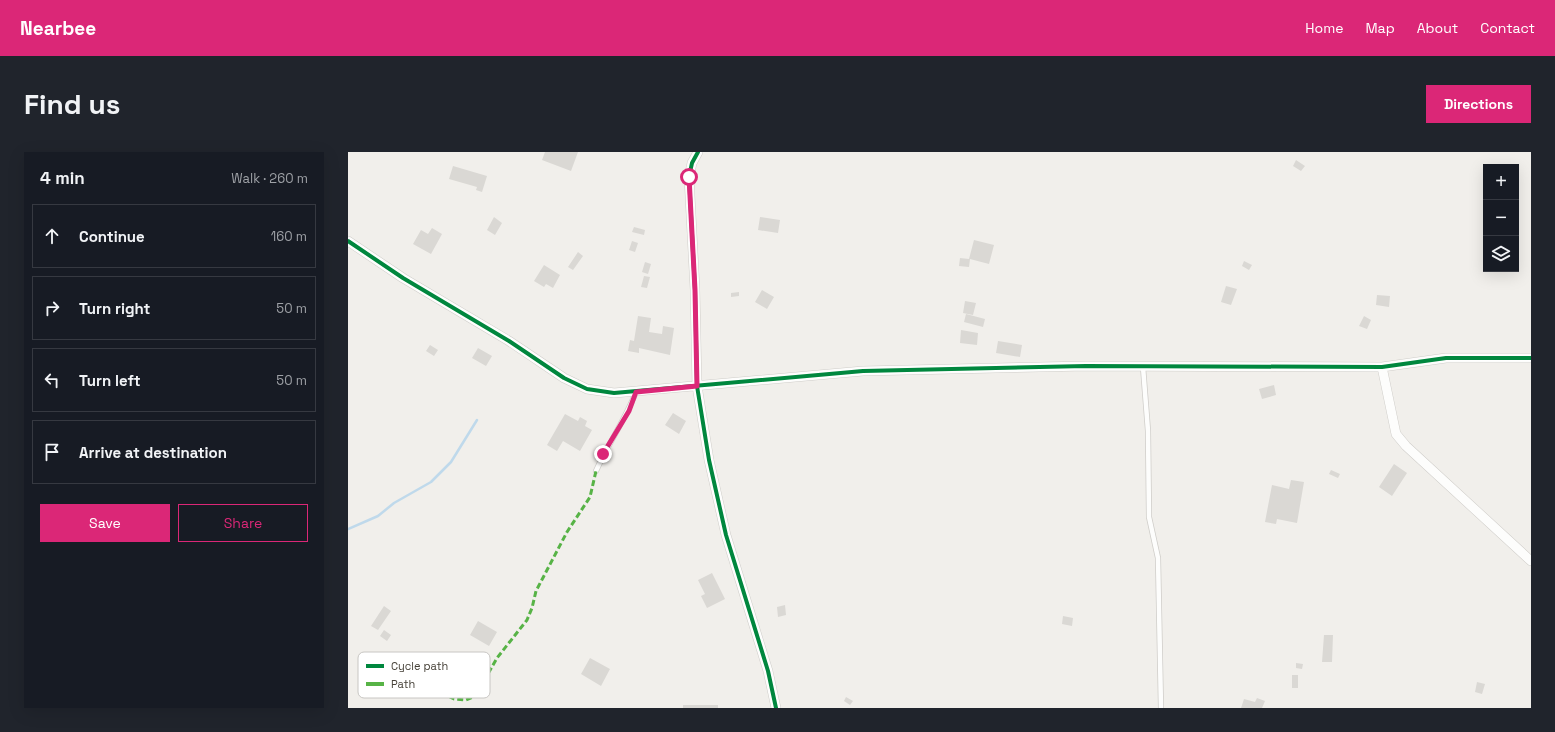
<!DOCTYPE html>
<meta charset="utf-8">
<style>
:root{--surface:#171b24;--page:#20242c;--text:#f1f3f6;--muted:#9ea1a6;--line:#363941;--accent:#db2777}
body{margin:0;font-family:"Space Grotesk",sans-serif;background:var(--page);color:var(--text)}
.controls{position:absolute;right:12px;top:12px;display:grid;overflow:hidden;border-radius:0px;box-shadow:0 4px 16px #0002}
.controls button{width:36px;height:36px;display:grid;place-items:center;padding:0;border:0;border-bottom:1px solid var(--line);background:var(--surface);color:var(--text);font:20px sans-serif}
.stop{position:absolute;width:12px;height:12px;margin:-9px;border:3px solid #db2777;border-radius:50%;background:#fff}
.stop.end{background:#db2777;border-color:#fff;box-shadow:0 1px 4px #0008}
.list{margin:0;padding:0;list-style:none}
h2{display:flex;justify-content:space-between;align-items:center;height:52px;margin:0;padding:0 16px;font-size:17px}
h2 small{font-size:13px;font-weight:400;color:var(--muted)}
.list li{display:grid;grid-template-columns:26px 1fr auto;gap:12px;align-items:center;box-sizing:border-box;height:64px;margin:0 8px 8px;padding:0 8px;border:1px solid var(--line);border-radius:0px}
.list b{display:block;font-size:15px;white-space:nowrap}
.list em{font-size:13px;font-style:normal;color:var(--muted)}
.actions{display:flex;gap:8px;padding:12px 16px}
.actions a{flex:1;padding:9px 0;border:1px solid var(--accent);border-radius:0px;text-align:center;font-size:14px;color:var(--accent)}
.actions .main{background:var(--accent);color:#fff}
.icon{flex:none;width:22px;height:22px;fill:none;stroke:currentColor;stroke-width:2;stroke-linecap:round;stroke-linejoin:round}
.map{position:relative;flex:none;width:1183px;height:556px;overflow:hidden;border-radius:0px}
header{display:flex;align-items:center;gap:24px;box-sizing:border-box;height:56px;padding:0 20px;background:var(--accent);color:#fff}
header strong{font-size:19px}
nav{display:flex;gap:22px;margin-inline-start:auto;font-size:14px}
.intro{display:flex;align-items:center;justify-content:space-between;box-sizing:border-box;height:96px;padding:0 24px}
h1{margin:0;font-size:28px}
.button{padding:10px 18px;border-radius:0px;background:var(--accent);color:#fff;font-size:14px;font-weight:700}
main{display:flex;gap:24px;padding:0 24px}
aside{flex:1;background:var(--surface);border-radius:0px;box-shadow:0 4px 16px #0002}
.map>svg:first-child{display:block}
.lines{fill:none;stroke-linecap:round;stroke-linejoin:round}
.stream{stroke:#bfd9eb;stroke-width:2.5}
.building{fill:#dad8d4}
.lane-casing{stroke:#cfcdc9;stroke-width:6}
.street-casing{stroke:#cfcdc9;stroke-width:10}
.lane{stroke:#fdfdfc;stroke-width:4.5}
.street{stroke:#fdfdfc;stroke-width:9}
.quiet{stroke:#57b346;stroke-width:3;stroke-dasharray:6 3;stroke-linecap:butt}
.cycleway-casing{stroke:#fff;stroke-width:6}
.cycleway{stroke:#00873e;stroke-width:4}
.route{stroke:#db2777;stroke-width:5}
.key{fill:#fff;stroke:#c8c6c3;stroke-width:1}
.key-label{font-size:11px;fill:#464138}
</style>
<header>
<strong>Nearbee</strong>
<nav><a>Home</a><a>Map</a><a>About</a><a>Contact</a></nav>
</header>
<div class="intro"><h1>Find us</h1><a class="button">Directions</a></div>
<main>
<aside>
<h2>4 min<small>Walk · 260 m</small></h2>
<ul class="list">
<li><svg class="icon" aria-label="ahead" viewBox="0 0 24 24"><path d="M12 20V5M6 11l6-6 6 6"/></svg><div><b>Continue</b></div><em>160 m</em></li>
<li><svg class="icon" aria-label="right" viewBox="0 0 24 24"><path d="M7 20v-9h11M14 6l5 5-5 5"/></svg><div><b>Turn right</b></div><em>50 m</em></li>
<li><svg class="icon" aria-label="left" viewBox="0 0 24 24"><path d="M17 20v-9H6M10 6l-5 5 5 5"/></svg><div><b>Turn left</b></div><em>50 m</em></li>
<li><svg class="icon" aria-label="arrive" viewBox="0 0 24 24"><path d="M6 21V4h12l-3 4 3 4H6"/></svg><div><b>Arrive at destination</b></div></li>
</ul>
<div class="actions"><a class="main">Save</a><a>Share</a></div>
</aside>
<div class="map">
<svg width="1183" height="556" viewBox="0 0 1183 556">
<rect width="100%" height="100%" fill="#f1efeb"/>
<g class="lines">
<!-- stream -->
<path class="stream" d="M0,377L30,364L46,351L83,330L103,310L129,268"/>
</g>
<!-- building -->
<path class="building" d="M197,0H230L223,19L194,8Z
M948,8L957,14L953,19L945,14Z
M105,14L139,24L134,40L128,38L129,35L101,27Z
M146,65L154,71L147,83L139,78Z
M412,65L432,68L430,81L410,78Z
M286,75L297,78L296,83L284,80Z
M84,76L94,82L83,102L65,92L73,78L80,82Z
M626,88L646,93L641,112L622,107L621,115L611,114L612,106L621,107Z
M284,89L290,91L287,100L281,98Z
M230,100L235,104L225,118L220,115Z
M896,109L904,113L901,118L894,114Z
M297,110L303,112L300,122L294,120Z
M196,113L212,123L205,136L198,132L196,135L186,129Z
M296,124L302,125L299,136L293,135Z
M878,134L889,137L883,153L873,150Z
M414,138L426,145L419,157L407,150Z
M391,140V144L383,145V141Z
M1029,143L1042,144L1041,155L1028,153Z
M617,149L628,151L625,163L615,161Z
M618,162L637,167L635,175L616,170Z
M290,164L303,166L301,180L314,182L315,174L326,176L322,203L291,196V201L280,199L282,188L286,189Z
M1016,164L1023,168L1019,177L1011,174Z
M613,178L630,181L629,193L612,191Z
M650,189L674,193L672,205L648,201Z
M82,193L90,198L86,204L78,199Z
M130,196L144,204L138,214L124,206Z
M926,233L928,243L914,247L911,237Z
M325,261L338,269L331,282L317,273Z
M217,262L230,269L232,265L239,269L237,274L244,278L232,299L215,289L209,299L199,293Z
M1046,312L1059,321L1044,344L1031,335Z
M983,318L992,322L990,326L981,322Z
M943,328L956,330L949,371L929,367L928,372L917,370L924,333L941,337Z
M364,421L377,447L359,456L353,444L357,442L350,428Z
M437,453L438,463L430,465L429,455Z
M36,454L43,459L30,478L23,474Z
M715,464L725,466L724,474L714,472Z
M130,469L149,480L141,494L122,483Z
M36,478L43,483L39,489L32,484Z
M976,483H985L984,510H974Z
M242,506L262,517L253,534L233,522Z
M948,511L955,512L954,517L948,516Z
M944,523H950V536H944Z
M1129,530L1137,532L1134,542L1127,540Z
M498,545L505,549L502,553L496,549Z
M909,546L917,549L914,556H893L896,547L907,550Z
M335,553H370V556H335Z"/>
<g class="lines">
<!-- lane casing -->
<g class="lane-casing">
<path id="lane" d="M795,215L800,279L801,365L810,406L813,556
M248,319C260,292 277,268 288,240"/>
</g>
<!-- street casing -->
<g class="street-casing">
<path id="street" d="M350,0L344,11L341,25L347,138L349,234L361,308L378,383L420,519L428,556
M0,89L55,126L161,189L216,226L239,237L266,241L515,219L738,214L1034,215L1098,206H1183
M1034,215L1048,282L1058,294L1183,409"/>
</g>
<!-- lane -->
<use href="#lane" class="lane"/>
<!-- street -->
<use href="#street" class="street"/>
<!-- quiet -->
<path class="quiet" d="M28,509L106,547L118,548L125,545L133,534L149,506L179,468L184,456L188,439L219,380L242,345L248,319"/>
<!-- cycleway casing -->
<g class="cycleway-casing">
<path id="cycleway" d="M350,0L344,11L341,25L347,138L349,234L361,308L378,383L420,519L428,556
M0,89L55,126L161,189L216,226L239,237L266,241L515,219L738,214L1034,215L1098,206H1183"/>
</g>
<!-- cycleway -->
<use href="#cycleway" class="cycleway"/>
</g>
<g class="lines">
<!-- route -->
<path class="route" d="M255,302L281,259L288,240L349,234L347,138L341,25"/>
</g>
<!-- legend -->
<rect x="10" y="500" width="132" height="46" rx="6" class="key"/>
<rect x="18" y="512" width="18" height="4" fill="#00873e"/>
<rect x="18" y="530" width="18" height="4" fill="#57b346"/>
<g class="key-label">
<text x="43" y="518">Cycle path</text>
<text x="43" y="536">Path</text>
</g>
</svg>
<div class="controls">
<button>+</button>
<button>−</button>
<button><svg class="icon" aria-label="layers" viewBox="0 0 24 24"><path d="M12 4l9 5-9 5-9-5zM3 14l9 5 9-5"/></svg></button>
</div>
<div class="stop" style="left:341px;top:25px"></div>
<div class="stop end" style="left:255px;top:302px"></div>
</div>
</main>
